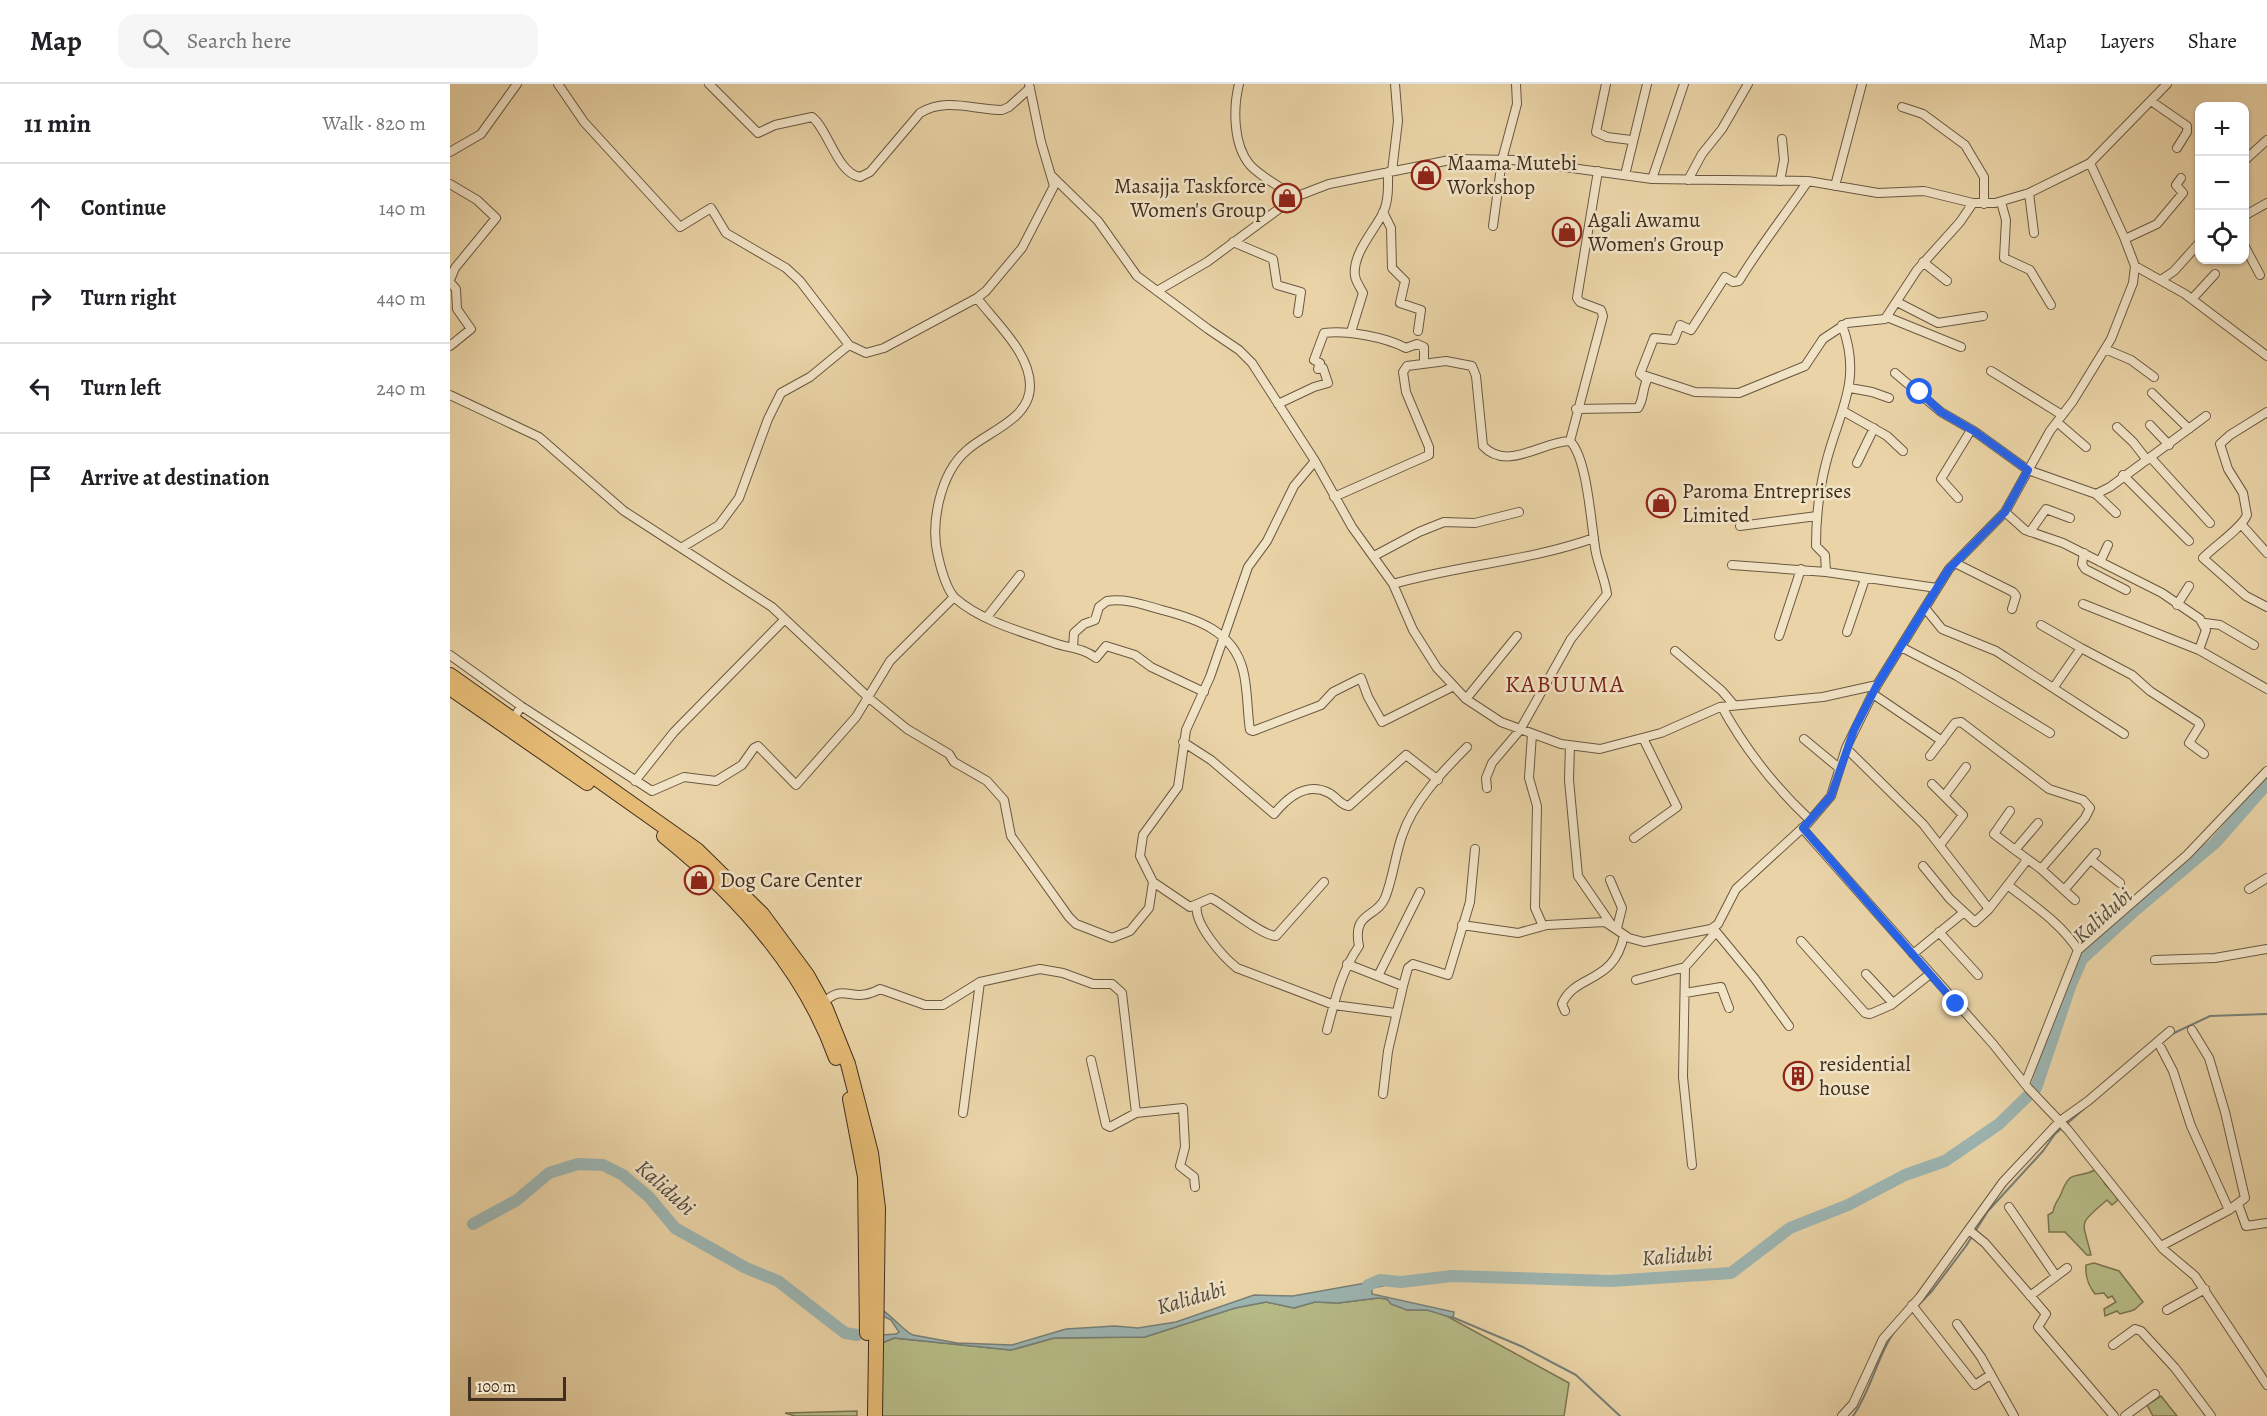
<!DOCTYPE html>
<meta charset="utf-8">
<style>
:root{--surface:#fff;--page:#f6f6f6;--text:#202124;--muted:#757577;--line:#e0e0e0}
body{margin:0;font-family:Alegreya,serif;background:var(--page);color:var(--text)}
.controls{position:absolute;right:18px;top:18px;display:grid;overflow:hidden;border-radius:12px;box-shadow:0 2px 4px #0004}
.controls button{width:54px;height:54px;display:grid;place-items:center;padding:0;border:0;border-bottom:2px solid var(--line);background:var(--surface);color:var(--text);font:30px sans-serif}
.scale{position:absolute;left:18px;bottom:15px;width:98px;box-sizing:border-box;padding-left:6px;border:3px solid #402e1f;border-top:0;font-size:16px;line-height:21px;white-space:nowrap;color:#402e1f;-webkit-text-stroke:4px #f1e3c6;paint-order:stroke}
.stop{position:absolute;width:18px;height:18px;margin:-14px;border:4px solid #2563eb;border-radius:50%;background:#fff}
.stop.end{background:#2563eb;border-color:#fff;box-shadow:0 2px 6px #0008}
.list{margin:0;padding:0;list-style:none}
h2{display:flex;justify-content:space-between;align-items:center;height:78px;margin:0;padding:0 24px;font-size:26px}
h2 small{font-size:20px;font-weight:400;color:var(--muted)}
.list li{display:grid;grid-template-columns:39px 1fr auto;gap:18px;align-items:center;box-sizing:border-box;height:90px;padding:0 24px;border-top:2px solid var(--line)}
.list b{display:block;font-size:22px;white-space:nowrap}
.list em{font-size:20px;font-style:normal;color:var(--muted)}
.icon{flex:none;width:33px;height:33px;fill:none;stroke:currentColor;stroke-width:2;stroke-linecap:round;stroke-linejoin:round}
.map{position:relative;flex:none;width:1817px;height:1332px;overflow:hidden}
header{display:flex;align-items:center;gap:36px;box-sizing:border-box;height:84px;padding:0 30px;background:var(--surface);border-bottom:2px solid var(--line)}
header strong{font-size:28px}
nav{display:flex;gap:33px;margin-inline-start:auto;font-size:21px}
.search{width:420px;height:54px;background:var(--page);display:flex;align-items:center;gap:15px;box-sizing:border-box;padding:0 21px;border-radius:18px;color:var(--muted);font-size:22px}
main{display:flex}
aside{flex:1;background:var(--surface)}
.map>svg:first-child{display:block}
.green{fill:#b7bc87;stroke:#7c7553;stroke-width:1.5}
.water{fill:#9cb5b2;stroke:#777f77;stroke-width:1.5}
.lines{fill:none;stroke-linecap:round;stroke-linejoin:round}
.stream{stroke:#777f77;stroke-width:2}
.river{stroke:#9cb5b2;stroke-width:12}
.street-casing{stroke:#6a5841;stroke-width:10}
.highway-casing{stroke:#402e1f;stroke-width:16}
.street{stroke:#f1e3c6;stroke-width:8}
.highway{stroke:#e5ba74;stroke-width:14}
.route{stroke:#2563eb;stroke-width:8}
.labels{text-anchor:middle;stroke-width:5;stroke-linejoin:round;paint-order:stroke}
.poi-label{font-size:21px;fill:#402e1f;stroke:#f1e3c6;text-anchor:start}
.water-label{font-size:22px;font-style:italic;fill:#52493c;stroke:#f1e3c6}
.quarter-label{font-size:24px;letter-spacing:1.5px;fill:#7a1f14;stroke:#f1e3c6}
</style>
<header>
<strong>Map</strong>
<div class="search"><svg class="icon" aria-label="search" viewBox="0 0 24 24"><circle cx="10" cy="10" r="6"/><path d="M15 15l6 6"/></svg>Search here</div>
<nav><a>Map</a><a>Layers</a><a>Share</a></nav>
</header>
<main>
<aside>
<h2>11 min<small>Walk · 820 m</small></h2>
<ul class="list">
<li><svg class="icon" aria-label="ahead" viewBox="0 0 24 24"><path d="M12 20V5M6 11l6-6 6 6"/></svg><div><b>Continue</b></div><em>140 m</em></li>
<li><svg class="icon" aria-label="right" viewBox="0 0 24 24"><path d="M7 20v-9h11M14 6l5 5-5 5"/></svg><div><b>Turn right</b></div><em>440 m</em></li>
<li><svg class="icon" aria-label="left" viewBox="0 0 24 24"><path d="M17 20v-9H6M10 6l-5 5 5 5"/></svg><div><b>Turn left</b></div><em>240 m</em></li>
<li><svg class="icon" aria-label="arrive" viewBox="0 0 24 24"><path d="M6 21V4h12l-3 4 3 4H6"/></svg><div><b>Arrive at destination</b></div></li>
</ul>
</aside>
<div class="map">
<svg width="1817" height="1332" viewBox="0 0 1817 1332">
<rect width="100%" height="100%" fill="#ead4a7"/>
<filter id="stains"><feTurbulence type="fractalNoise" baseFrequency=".00333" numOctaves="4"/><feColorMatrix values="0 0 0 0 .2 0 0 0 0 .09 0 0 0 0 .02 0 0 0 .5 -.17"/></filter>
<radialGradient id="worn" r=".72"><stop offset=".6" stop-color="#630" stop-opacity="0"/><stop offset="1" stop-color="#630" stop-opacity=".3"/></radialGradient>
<!-- green -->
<path class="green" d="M1647,1085L1655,1100L1667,1113V1117L1662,1121L1657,1116C1626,1142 1633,1136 1641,1171H1637L1615,1148H1599L1598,1131L1603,1128C1604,1120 1608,1117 1611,1110C1621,1083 1625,1097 1647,1085Z
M1644,1179L1669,1187L1693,1218L1684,1226L1670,1230L1667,1227L1655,1232L1654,1225L1666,1218L1662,1212L1658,1214L1654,1209L1645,1210C1638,1201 1635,1193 1636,1181Z
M928,1214L937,1215L957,1226H977L993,1230L1119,1299L1114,1332H431L432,1259L444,1254L561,1266L604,1254L695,1253L785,1224L816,1218L844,1224L865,1218L888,1219Z
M1711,1312L1727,1332H1703L1697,1321Z
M407,1327V1332H345L335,1329Z"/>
<!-- water -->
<path class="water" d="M932,1196L933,1202L922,1204V1210L1004,1228L1003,1234L977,1226H957L941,1220L937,1215L928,1214L888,1219L865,1218L844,1224L816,1218L785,1224L695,1253L604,1254L561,1266L444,1254L432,1259V1251L446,1250L449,1248L441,1236L431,1231L432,1226C442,1232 456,1249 463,1251L507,1259L562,1261L616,1245L665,1242L688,1244L726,1238L804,1211L843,1212Z"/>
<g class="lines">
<!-- stream -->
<path class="stream" d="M1722,950L1760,932L1817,930
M1002,1233L1073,1263L1126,1291L1170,1332
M1455,1235L1482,1207L1516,1162L1538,1127L1593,1067L1605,1050L1635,1024
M1403,1332C1422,1305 1427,1271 1447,1244"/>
<!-- river -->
<path class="river" d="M23,1140L67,1116L99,1089L128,1080L153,1081L173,1091L199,1113L225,1144L296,1184L328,1197L395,1249L407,1251
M918,1201L930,1196L951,1198L1002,1192L1161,1197L1281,1189L1340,1144L1398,1121L1455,1091L1495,1077L1549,1040L1586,1004L1621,900L1632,875L1682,829L1765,759L1817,700"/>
<!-- street casing -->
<g class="street-casing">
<path id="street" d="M108,0L134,38L230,143L261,124L276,149L336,184L350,197L399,261L416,269L434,264L527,214L536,207L572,164L604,102L591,58L579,0
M259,0L308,49L325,41L362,33C378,45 387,89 410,93L420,88L470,29C496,13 524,26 552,26L559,23L580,4
M789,0C783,24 783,61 800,81C812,94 831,103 845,113
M1156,0L1146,48L1157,53L1181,56
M1701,17L1737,42V48L1727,64
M1452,23L1473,30L1515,61L1534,93V120
M0,68L31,50L67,0
M1794,77L1817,56
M942,87L948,37L945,0
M1175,91L1197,0
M602,92L648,137L687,192L758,245L789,266L802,279L865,377L902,443L943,500L963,546L987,584L1016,615L1051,638L1111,660L1150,665L1211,649L1270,623L1373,613L1427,601
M1202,95L1234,0
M1238,96L1252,70L1272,45L1298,0
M1330,97L1334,76L1332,55
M0,100L27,116L46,134L5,184L0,196
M1385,102L1412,0
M1579,109L1584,149
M1551,118L1556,136L1554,174L1580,186L1601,221
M933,128L941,144L942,184L955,197L950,219L971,226L968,247
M1794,132L1817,119
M1043,142L1052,76L1067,20L1066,0
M1675,155L1707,140L1733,109L1726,101L1731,94
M783,158L823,175L827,201L851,208L848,229
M1794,161L1810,191
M1473,178L1497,197
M1685,182L1735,210L1817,272
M1711,196L1724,187L1750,158
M0,198L6,205L7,225L21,245L0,262
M707,207L757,178L845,113L879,100L1005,75L1063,76L1202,95L1358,97L1428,109L1474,107L1523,119H1545L1579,109L1640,79L1717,0
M527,214C546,239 580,269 580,302C580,336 536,348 516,367C490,390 480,440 488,472C491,485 496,505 505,514C531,537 572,548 604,559C618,564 634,564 646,574L656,562L685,571L701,583L754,608
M1742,215L1765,190
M1447,218L1488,239L1533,232
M1437,233L1511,263
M901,248L913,209C910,203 906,198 905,192C902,170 924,147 933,129C939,116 938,101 938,88
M1655,265L1681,276L1704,293
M1541,287L1612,331
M1445,289L1491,328L1524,347L1578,386L1646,410L1660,403L1756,332
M1190,290L1204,254L1224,256L1230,241L1241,246L1275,193L1283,198L1289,197C1310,162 1335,131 1358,97
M1400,304L1422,308L1439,314
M1702,309L1739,345
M0,311L89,353L174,427L322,523L419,614L457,645L499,670L504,678L537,697L554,716L561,752L619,833L626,840L662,854L680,847L699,824L703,798L690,772L693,751L728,703L736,646L760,593L798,483L817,457L844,402L865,377
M828,320L864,303L878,299L873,284L868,285L870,279L864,276L874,249C897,246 935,253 956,264L967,260L974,263V279
M1126,325L1188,324C1194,315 1192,306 1197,296L1190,290L1245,308L1289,309L1355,282L1373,255L1397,239L1435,235L1467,186L1510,138L1523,119
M1393,327L1437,352L1453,367
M1817,328L1780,351L1770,360L1778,385L1793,409L1797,431C1791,445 1764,462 1753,474L1796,512L1817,523
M1607,338L1636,363
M1700,341L1719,361
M1667,343L1683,358L1697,376
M1701,374L1760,439
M1407,379L1424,344
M1673,391L1739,457
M1646,410L1666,429
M884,413L979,371V363L956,308L953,288L957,282L996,277L1022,282L1026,292L1033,362C1057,388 1093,357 1120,357
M1508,414L1491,395L1521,346
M1555,428L1575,446L1613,459L1712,509L1750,535L1756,546L1749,566
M1791,440L1817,469
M1290,442L1367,432
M1580,448L1596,425L1620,434
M231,464L269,441L289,414L318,335L331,309L360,293L399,261
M1634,469L1632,480L1635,485L1676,506
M924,472L969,448L994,438L1025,439L1069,428
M1650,478L1658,461
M1505,479L1563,508L1566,512L1562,525
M1282,481L1376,488L1487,504
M1376,488L1375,471L1366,462C1366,434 1369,406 1376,379C1389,327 1413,297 1392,241
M943,500C1009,481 1080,477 1144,454
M1633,520L1749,566L1817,605
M1727,521L1739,502
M1475,524L1492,545L1546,567L1674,650
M537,533L570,491
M1755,539L1770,541L1804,561
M1591,541L1631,564
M1397,548L1415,495
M1329,552L1351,485
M623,563L624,549L634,540L645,536L649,523L657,517C676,514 694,521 712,526C747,535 783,547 793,586C798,605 797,627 800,646L803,647L871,621L883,608L911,594L918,613L932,638L1002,603
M1451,563L1507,592L1600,649
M1225,567L1272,607L1284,621
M0,571L71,622
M1604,603L1631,564L1682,591L1700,607L1748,638L1750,641L1739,659L1754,670
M1423,610L1492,657
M1016,615L1067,552
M1272,623C1295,665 1325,703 1360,736
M63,636L71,622L202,707L234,693L266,697L292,681L304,664L308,662L346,701L406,633L440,577L504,513
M1082,650L1079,694L1087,722L1085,824L1093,842
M1354,655L1389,684
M733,658L761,676L824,730C837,714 856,697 879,709C887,713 890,721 899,722L956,671L988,696
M1120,661L1119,696L1128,792L1161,840
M1396,664L1473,740L1539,825
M1480,672L1505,639L1511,638L1599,705L1633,716L1640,724L1635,734L1591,785L1565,766L1588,739
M185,697L224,648L335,535
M1482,700L1513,731L1490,761
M1037,704L1036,694L1042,679L1070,646L1121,555L1157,510C1155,496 1149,483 1146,469C1141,443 1138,375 1120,357L1153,232L1151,226L1130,218L1127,214L1148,87
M1495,711L1516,683
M1560,727L1544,750L1565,766
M1352,744L1543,960L1579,1005L1618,1046L1713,1165L1745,1192L1817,1301
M1184,754L1227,723L1193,654
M1641,776L1670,799
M1473,782L1500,815L1525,838L1539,825L1577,776
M1591,785L1625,816
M1160,796L1172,824L1167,844
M703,798L740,823L761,814C777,822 812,852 826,852L874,798
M1559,802C1583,821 1612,840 1628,866
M1615,805L1646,769
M1799,805L1817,794
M747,821C743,839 773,873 787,884L884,921L945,929
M1012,841L1068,849L1097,841L1155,838L1179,854L1194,858L1261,845L1268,840L1286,805L1358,739L1381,712L1396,664L1427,601L1499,485L1555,428L1600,347L1623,317L1661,255L1683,199L1685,182L1674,153L1640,79
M1263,844L1305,895L1339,942
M1489,848L1528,891
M1351,857L1415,929L1420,930L1441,921L1480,890
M1463,870L1513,829
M1705,876L1765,874L1817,865
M897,880L953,902L958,884L963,880L998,891L1020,818L1025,765
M1235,883L1233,993L1242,1081
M1416,890L1441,917V921
M928,892L970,808
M1186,896L1235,883L1266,848
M1235,909L1271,903L1279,924
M373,919C396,897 400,921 430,905L475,921H493L530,898L590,885L613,889L643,900H662L672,909L686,1029
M1115,927L1112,920C1125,889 1164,901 1174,851
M877,946C885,916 891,888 909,862C902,827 927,834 935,814C943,794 945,772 952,752C963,718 993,687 1017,663
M1711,964L1723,987L1741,1042L1779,1126
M641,976L656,1041L660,1043L686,1029L733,1024L735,1063L730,1082L744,1093L745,1103
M1575,1000L1628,866L1737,771L1817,687
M933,1010L938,967L953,902
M513,1029L530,898
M1788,1120L1796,1142L1817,1139
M1559,1123L1606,1192
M1519,1146L1535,1159L1596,1230L1588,1243L1664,1332
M1711,1162L1779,1126L1795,1114L1775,1028L1759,974L1742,946
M1580,1212L1617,1184
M1462,1221L1525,1301L1540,1291
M1717,1226L1755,1205
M1507,1240L1531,1273L1564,1332
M1663,1261L1685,1245L1691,1247L1725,1284L1761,1332
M1392,1332L1403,1320L1433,1255L1470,1213L1553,1098L1610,1037L1638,1017L1720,947
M1675,1332L1705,1310"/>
</g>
<!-- highway casing -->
<g class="highway-casing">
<path id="highway" d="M0,591L247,766L312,830L357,891L376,925L398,980L421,1069L428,1124L425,1332
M0,604L137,699
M214,752C287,811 354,884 386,974
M400,1015L415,1093L417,1249"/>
</g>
<!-- street -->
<use href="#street" class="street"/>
<!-- highway -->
<use href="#highway" class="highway"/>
</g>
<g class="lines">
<!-- route -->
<path class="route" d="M1470,308L1491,328L1524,347L1578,386L1555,428L1499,485L1487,504L1427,601L1404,646L1381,712L1353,744L1506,920"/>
</g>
<!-- icons -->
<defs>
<g id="shop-ring" transform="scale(1.5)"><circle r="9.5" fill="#f1e3c6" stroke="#8f2418" stroke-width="1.5"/><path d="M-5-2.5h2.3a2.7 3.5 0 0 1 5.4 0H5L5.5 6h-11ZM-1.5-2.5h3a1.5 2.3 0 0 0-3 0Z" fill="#8f2418"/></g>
<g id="building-ring" transform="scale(1.5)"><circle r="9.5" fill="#f1e3c6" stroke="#8f2418" stroke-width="1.5"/><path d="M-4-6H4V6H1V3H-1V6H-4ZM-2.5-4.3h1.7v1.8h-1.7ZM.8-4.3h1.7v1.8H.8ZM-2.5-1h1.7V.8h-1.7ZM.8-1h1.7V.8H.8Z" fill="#8f2418"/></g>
</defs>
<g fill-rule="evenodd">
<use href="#shop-ring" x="976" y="91"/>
<use href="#shop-ring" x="837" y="114"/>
<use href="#shop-ring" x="1117" y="148"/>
<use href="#shop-ring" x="1211" y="419"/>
<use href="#shop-ring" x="249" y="796"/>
<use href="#building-ring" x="1348" y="992"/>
</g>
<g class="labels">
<!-- poi labels -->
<g class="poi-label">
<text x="997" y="86">Maama Mutebi<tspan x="997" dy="24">Workshop</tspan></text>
<text x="816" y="109" text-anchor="end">Masajja Taskforce<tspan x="816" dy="24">Women's Group</tspan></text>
<text x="1138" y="143">Agali Awamu<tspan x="1138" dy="24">Women's Group</tspan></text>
<text x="1232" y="414">Paroma Entreprises<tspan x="1232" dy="24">Limited</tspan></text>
<text x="270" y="803">Dog Care Center</text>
<text x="1369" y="987">residential<tspan x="1369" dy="24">house</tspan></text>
</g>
<!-- water labels -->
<g class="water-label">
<text transform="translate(1652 831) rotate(-42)" y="8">Kalidubi</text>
<text transform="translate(216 1103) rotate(42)" y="8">Kalidubi</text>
<text transform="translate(1227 1171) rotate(-4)" y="8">Kalidubi</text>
<text transform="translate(741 1213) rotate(-16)" y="8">Kalidubi</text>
</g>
<!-- quarter labels -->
<g class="quarter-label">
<text x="1115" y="608">KABUUMA</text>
</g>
</g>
<rect width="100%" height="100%" filter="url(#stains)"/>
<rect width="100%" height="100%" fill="url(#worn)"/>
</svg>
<div class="controls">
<button>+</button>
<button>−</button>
<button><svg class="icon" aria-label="locate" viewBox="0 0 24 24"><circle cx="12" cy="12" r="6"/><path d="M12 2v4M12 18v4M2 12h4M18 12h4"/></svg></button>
</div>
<div class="scale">100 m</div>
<div class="stop" style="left:1470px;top:308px"></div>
<div class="stop end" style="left:1506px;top:920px"></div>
</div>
</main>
